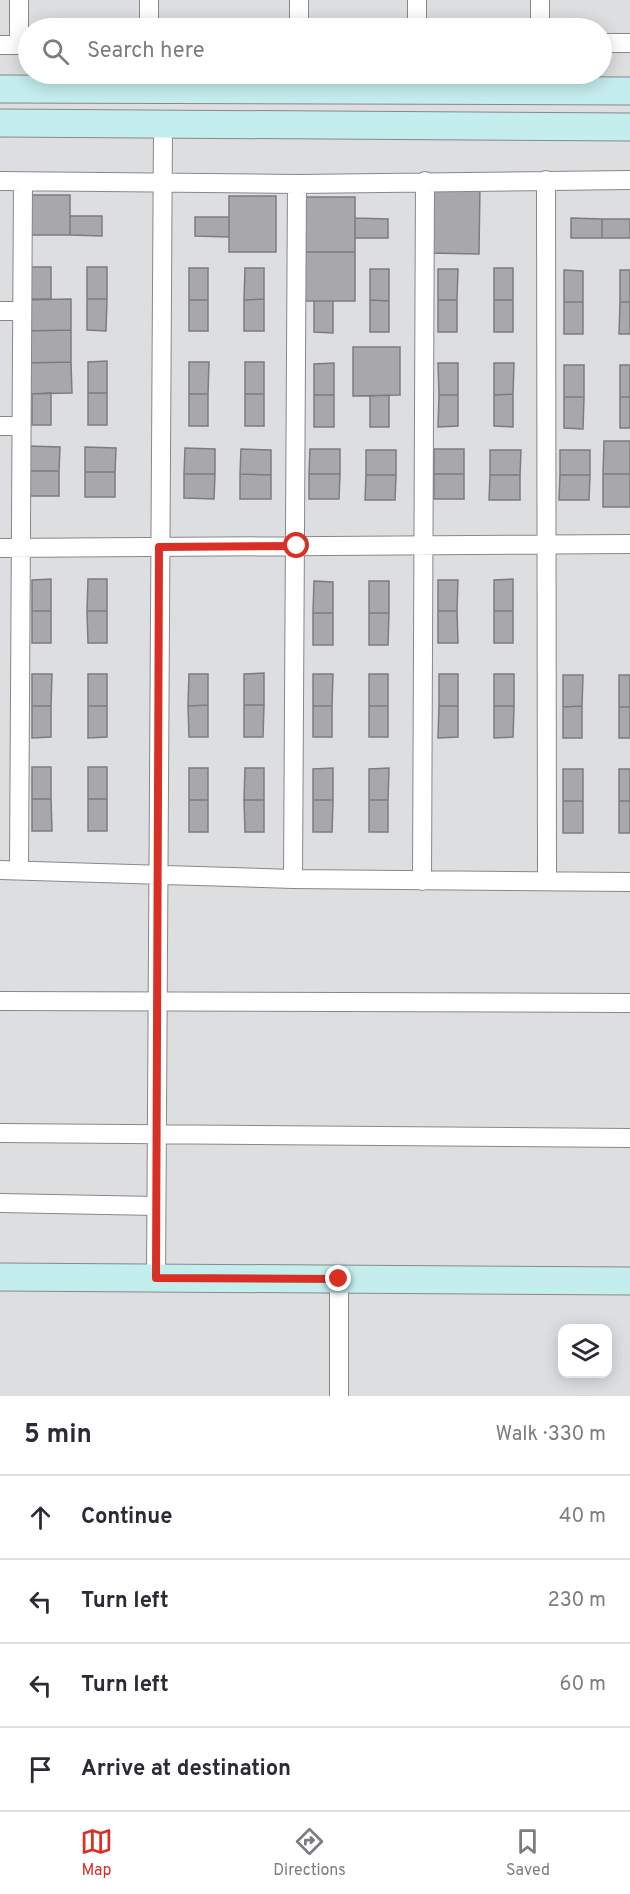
<!DOCTYPE html>
<meta charset="utf-8">
<style>
:root{--surface:#fff;--page:#f2f2f3;--text:#2b2b33;--muted:#7c7c81;--line:#e1e1e2;--accent:#d93025}
body{margin:0;font-family:Overpass,sans-serif;background:var(--page);color:var(--text)}
.controls{position:absolute;right:18px;bottom:18px;display:grid;overflow:hidden;border-radius:12px;box-shadow:0 3px 15px #0003}
.controls button{width:54px;height:54px;display:grid;place-items:center;padding:0;border:0;border-bottom:2px solid var(--line);background:var(--surface);color:var(--text);font:30px sans-serif}
.stop{position:absolute;width:18px;height:18px;margin:-14px;border:4px solid #d93025;border-radius:50%;background:#fff}
.stop.end{background:#d93025;border-color:#fff;box-shadow:0 2px 6px #0008}
.list{margin:0;padding:0;list-style:none}
h2{display:flex;justify-content:space-between;align-items:center;height:78px;margin:0;padding:0 24px;font-size:26px}
h2 small{font-size:20px;font-weight:400;color:var(--muted)}
.list li{display:grid;grid-template-columns:39px 1fr auto;gap:18px;align-items:center;box-sizing:border-box;height:84px;padding:0 24px;border-top:2px solid var(--line)}
.list b{display:block;font-size:22px;white-space:nowrap}
.list em{font-size:20px;font-style:normal;color:var(--muted)}
.icon{flex:none;width:33px;height:33px;fill:none;stroke:currentColor;stroke-width:2;stroke-linecap:round;stroke-linejoin:round}
.map{position:relative;flex:none;width:630px;height:1396px;overflow:hidden}
.search{position:absolute;background:var(--surface);box-shadow:0 3px 15px #0003;left:18px;right:18px;top:18px;height:66px;display:flex;align-items:center;gap:15px;box-sizing:border-box;padding:0 21px;border-radius:33px;color:var(--muted);font-size:22px}
.sheet{height:414px;background:var(--surface)}
nav{display:flex;justify-content:space-around;align-items:center;box-sizing:border-box;height:84px;border-top:2px solid var(--line);background:var(--surface);font-size:16px;color:var(--muted)}
nav a{display:grid;justify-items:center;gap:3px}
nav .on{color:var(--accent)}
.map>svg:first-child{display:block}
.building{fill:#a8a7aa;stroke:#7d7c7e;stroke-width:1.5}
.lines{fill:none;stroke-linecap:round;stroke-linejoin:round}
.street-casing{stroke:#88888a;stroke-width:20}
.secondary-casing{stroke:#88888a;stroke-width:29}
.street{stroke:#fff;stroke-width:18}
.secondary{stroke:#c4eded;stroke-width:27}
.route{stroke:#d93025;stroke-width:8}
</style>
<div class="map">
<svg width="630" height="1396" viewBox="0 0 630 1396">
<rect width="100%" height="100%" fill="#dddee0"/>
<!-- building -->
<path class="building" d="M429,185H480L479,254L428,253Z
M26,195H70V235H26Z
M229,196H276V252H229Z
M304,197H355V252H304Z
M70,216H102V236L70,235Z
M195,217H229V237L195,236Z
M355,218L388,219V238H355Z
M571,218L602,219V238H571Z
M602,219H630V238H602Z
M304,252H355V301H304Z
M31,267H51V299H31Z
M87,267H107V299H87Z
M189,268H208V300H189Z
M245,268H264V299L244,300Z
M494,268H513V300H494Z
M370,269H389V301L370,300Z
M438,269H458L457,300H438Z
M564,270L583,271V302H564Z
M620,270H630V302H620Z
M71,299V330L25,331L24,300Z
M87,299H107L106,331L87,330Z
M264,299V331H244V300Z
M189,300H208V331H189Z
M370,300L389,301V332H370Z
M438,300H457V332H438Z
M494,300H513V332H494Z
M314,301H333V333L314,332Z
M564,302H583V334H564Z
M620,302H630V334H619Z
M71,330V362L25,363V331Z
M353,347H400V395L353,396Z
M107,361V393H88V362Z
M71,362L72,393L25,394V363Z
M189,362H209L208,394H189Z
M245,362H264V394H245Z
M334,363V395H314V364Z
M438,363H458V395H439Z
M494,363H514L513,394L494,395Z
M564,365H584V397H564Z
M620,365H630V397H620Z
M51,393V425H32V394Z
M88,393H107V425H88Z
M189,394H208V426H189Z
M245,394H264V426H245Z
M513,394V427L494,426V395Z
M314,395H334V427H314Z
M389,395V427H370V396Z
M439,395H458V426L438,427Z
M564,397H584L583,429L564,428Z
M620,397H630V428H620Z
M604,441H630V474H603Z
M29,446L60,447L59,471H29Z
M85,447L116,448L115,472H85Z
M185,448L215,449V474H184Z
M241,449L271,450V475L240,474Z
M310,449H340V474H309Z
M434,449H464V474H434Z
M366,450H396V475H366Z
M490,450H521L520,475H490Z
M560,450H590V475H560Z
M29,471H59V496H28Z
M85,472H115V497H85Z
M184,474H215L214,499L184,498Z
M240,474L271,475V499H240Z
M309,474H340L339,499H309Z
M434,474H464V499H434Z
M603,474H630V507H603Z
M366,475H396L395,500H365Z
M490,475H520V500H489Z
M560,475H590L589,500H559Z
M51,579V611H32V580Z
M88,579H107V611H87Z
M513,579V611H494V580Z
M438,580H458L457,611H438Z
M314,581L333,582V613H313Z
M369,581H389V613H369Z
M32,611H51V643H32Z
M87,611H107V643H88Z
M438,611H457L458,643H438Z
M494,611H513V643H494Z
M313,613H333V645H313Z
M369,613H389L388,645H369Z
M264,673V705H244V674Z
M32,674H52L51,706H32Z
M88,674H107V706H88Z
M189,674H208V705L188,706Z
M313,674H333L332,706H313Z
M369,674H388V706H369Z
M439,674H458V706H439Z
M494,674H514V706H494Z
M563,675H583L582,706L563,707Z
M619,675H630V707H619Z
M208,705V737H189L188,706Z
M244,705H264L263,737H244Z
M32,706H51V737L32,738Z
M88,706H107V737L88,738Z
M313,706H332V737H313Z
M369,706H388V737H369Z
M439,706H458V737L438,738Z
M494,706H514L513,737L494,738Z
M582,706V738H563V707Z
M619,707H630V738H619Z
M32,767H51V799H32Z
M88,767H107V799H88Z
M189,768H208V800H189Z
M245,768H264V800H244Z
M333,768V800H313V769Z
M389,768L388,800H369V769Z
M563,769H583V801H563Z
M619,769H630V801H619Z
M32,799H51L52,831H32Z
M88,799H107V831H88Z
M189,800H208V832H189Z
M244,800H264V832H245Z
M313,800H333L332,832H313Z
M369,800H388V832H369Z
M563,801H583V833H563Z
M619,801H630V833H619Z"/>
<g class="lines">
<!-- street casing -->
<g class="street-casing">
<path id="street" d="M19,0V45
M299,0V28
M417,0V28
M540,0V28
M149,28V0
M602,43H630
M0,45H28
M546,180L547,880
M0,181L297,184L630,180
M0,311H20
M0,426H21
M0,548L630,544
M0,870L293,879L630,882
M19,870L23,182
M293,879L297,184
M422,881L425,181
M0,1001L630,1003
M0,1133L630,1138
M0,1203L156,1206
M156,1278L163,125
M339,1279V1396"/>
</g>
<!-- secondary casing -->
<g class="secondary-casing">
<path id="secondary" d="M0,89L630,91
M0,123L630,127
M0,1277L630,1281"/>
</g>
<!-- street -->
<use href="#street" class="street"/>
<!-- secondary -->
<use href="#secondary" class="secondary"/>
</g>
<g class="lines">
<!-- route -->
<path class="route" d="M297,546L159,547L156,1278L339,1279"/>
</g>
</svg>
<div class="controls">
<button><svg class="icon" aria-label="layers" viewBox="0 0 24 24"><path d="M12 4l9 5-9 5-9-5zM3 14l9 5 9-5"/></svg></button>
</div>
<div class="stop" style="left:297px;top:546px"></div>
<div class="stop end" style="left:339px;top:1279px"></div>
<div class="search"><svg class="icon" aria-label="search" viewBox="0 0 24 24"><circle cx="10" cy="10" r="6"/><path d="M15 15l6 6"/></svg>Search here</div>
</div>
<section class="sheet">
<h2>5 min<small>Walk · 330 m</small></h2>
<ul class="list">
<li><svg class="icon" aria-label="ahead" viewBox="0 0 24 24"><path d="M12 20V5M6 11l6-6 6 6"/></svg><div><b>Continue</b></div><em>40 m</em></li>
<li><svg class="icon" aria-label="left" viewBox="0 0 24 24"><path d="M17 20v-9H6M10 6l-5 5 5 5"/></svg><div><b>Turn left</b></div><em>230 m</em></li>
<li><svg class="icon" aria-label="left" viewBox="0 0 24 24"><path d="M17 20v-9H6M10 6l-5 5 5 5"/></svg><div><b>Turn left</b></div><em>60 m</em></li>
<li><svg class="icon" aria-label="arrive" viewBox="0 0 24 24"><path d="M6 21V4h12l-3 4 3 4H6"/></svg><div><b>Arrive at destination</b></div></li>
</ul>
</section>
<nav>
<a class="on"><svg class="icon" aria-label="map" viewBox="0 0 24 24"><path d="M3 6l6-2 6 2 6-2v14l-6 2-6-2-6 2zM9 4v14M15 6v14"/></svg>Map</a>
<a><svg class="icon" aria-label="directions" viewBox="0 0 24 24"><path d="M12 3l9 9-9 9-9-9zM9 14v-3h6M13 9l2 2-2 2"/></svg>Directions</a>
<a><svg class="icon" aria-label="saved" viewBox="0 0 24 24"><path d="M7 4h10v16l-5-4-5 4z"/></svg>Saved</a>
</nav>
